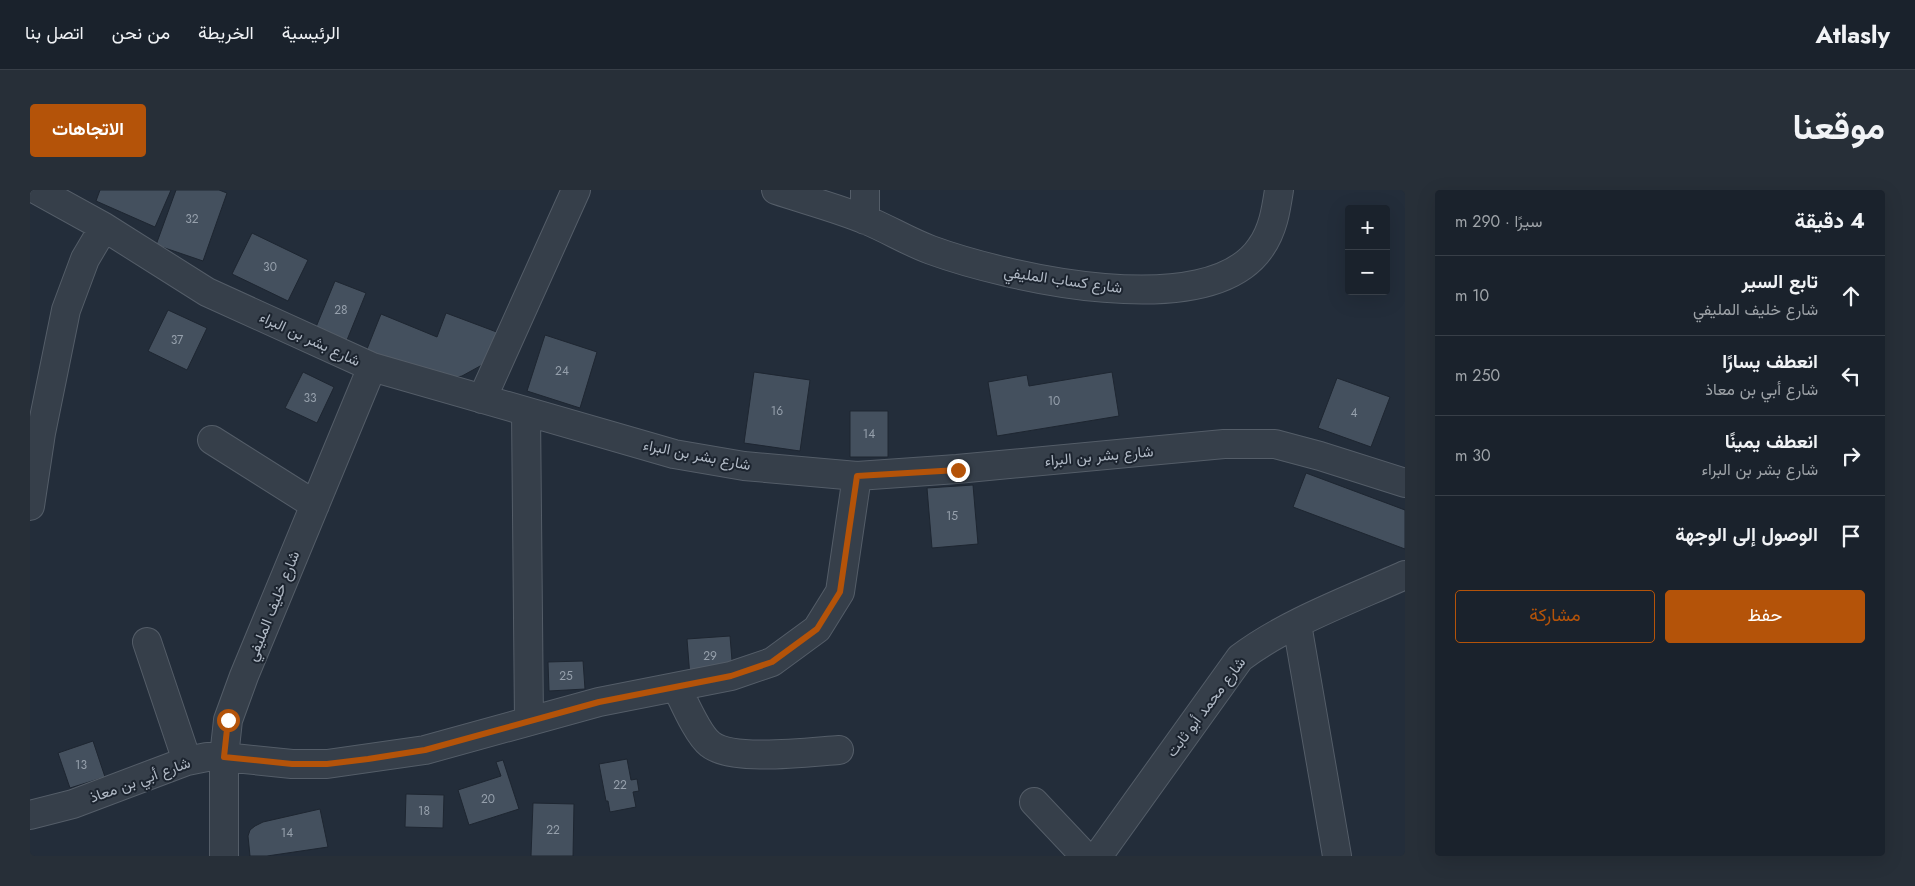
<!DOCTYPE html>
<html lang="ar">
<meta charset="utf-8">
<style>
:root{--surface:#1a222c;--page:#272f38;--text:#f1f3f6;--muted:#9fa4a9;--line:#383f48;--accent:#b45309}
body{margin:0;font-family:Jost,Vazirmatn,sans-serif;background:var(--page);color:var(--text);direction:rtl}
.controls{position:absolute;right:15px;top:15px;display:grid;overflow:hidden;border-radius:5px;box-shadow:0 5px 20px #0002}
.controls button{width:45px;height:45px;display:grid;place-items:center;padding:0;border:0;border-bottom:1px solid var(--line);background:var(--surface);color:var(--text);font:25px sans-serif}
.stop{position:absolute;width:15px;height:15px;margin:-11px;border:4px solid #b45309;border-radius:50%;background:#fff}
.stop.end{background:#b45309;border-color:#fff;box-shadow:0 1px 5px #0008}
.list{margin:0;padding:0;list-style:none}
h2{display:flex;justify-content:space-between;align-items:center;height:65px;margin:0;padding:0 20px;font-size:21px}
h2 small{font-size:16px;font-weight:400;color:var(--muted)}
.list li{display:grid;grid-template-columns:32px 1fr auto;gap:15px;align-items:center;box-sizing:border-box;height:80px;padding:0 20px;border-top:1px solid var(--line)}
.list b{display:block;font-size:19px;white-space:nowrap}
.list p{margin:0;font-size:16px;white-space:nowrap;color:var(--muted)}
.list em{font-size:16px;font-style:normal;color:var(--muted)}
.actions{display:flex;gap:10px;padding:15px 20px}
.actions a{flex:1;padding:11px 0;border:1px solid var(--accent);border-radius:5px;text-align:center;font-size:18px;color:var(--accent)}
.actions .main{background:var(--accent);color:#fff}
.icon{flex:none;width:28px;height:28px;fill:none;stroke:currentColor;stroke-width:2;stroke-linecap:round;stroke-linejoin:round}
.map{position:relative;flex:none;width:1375px;height:666px;overflow:hidden;direction:ltr;border-radius:5px}
header{display:flex;align-items:center;gap:30px;box-sizing:border-box;height:70px;padding:0 25px;background:var(--surface);border-bottom:1px solid var(--line)}
header strong{font-size:24px}
nav{display:flex;gap:28px;margin-inline-start:auto;font-size:18px}
.intro{display:flex;align-items:center;justify-content:space-between;box-sizing:border-box;height:120px;padding:0 30px}
h1{margin:0;font-size:35px}
.button{padding:12px 22px;border-radius:5px;background:var(--accent);color:#fff;font-size:18px;font-weight:700}
main{display:flex;gap:30px;padding:0 30px}
aside{flex:1;background:var(--surface);border-radius:5px;box-shadow:0 5px 20px #0002}
.map>svg:first-child{display:block}
.building{fill:#44505e;stroke:#1e2631}
.lines{fill:none;stroke-linecap:round;stroke-linejoin:round}
.minor-casing{stroke:#545d68;stroke-width:30}
.minor{stroke:#363f4a;stroke-width:28}
.route{stroke:#b45309;stroke-width:6}
.labels{text-anchor:middle;stroke-width:4;stroke-linejoin:round;paint-order:stroke}
.number-label{font-size:12px;fill:#96a0ac}
.street-label{font-size:15px;fill:#b1bac6;stroke:#1c242f}
</style>
<header>
<strong>Atlasly</strong>
<nav><a>الرئيسية</a><a>الخريطة</a><a>من نحن</a><a>اتصل بنا</a></nav>
</header>
<div class="intro"><h1>موقعنا</h1><a class="button">الاتجاهات</a></div>
<main>
<aside>
<h2>4 دقيقة<small>سيرًا · 290 m</small></h2>
<ul class="list">
<li><svg class="icon" aria-label="ahead" viewBox="0 0 24 24"><path d="M12 20V5M6 11l6-6 6 6"/></svg><div><b>تابع السير</b><p>شارع خليف المليفي</p></div><em>10 m</em></li>
<li><svg class="icon" aria-label="left" viewBox="0 0 24 24"><path d="M17 20v-9H6M10 6l-5 5 5 5"/></svg><div><b>انعطف يسارًا</b><p>شارع أبي بن معاذ</p></div><em>250 m</em></li>
<li><svg class="icon" aria-label="right" viewBox="0 0 24 24"><path d="M7 20v-9h11M14 6l5 5-5 5"/></svg><div><b>انعطف يمينًا</b><p>شارع بشر بن البراء</p></div><em>30 m</em></li>
<li><svg class="icon" aria-label="arrive" viewBox="0 0 24 24"><path d="M6 21V4h12l-3 4 3 4H6"/></svg><div><b>الوصول إلى الوجهة</b></div></li>
</ul>
<div class="actions"><a class="main">حفظ</a><a>مشاركة</a></div>
</aside>
<div class="map">
<svg width="1375" height="666" viewBox="0 0 1375 666">
<rect width="100%" height="100%" fill="#232d3a"/>
<!-- building -->
<path class="building" d="M70,0H141L125,37L66,11Z
M146,0H189L197,3L173,71L126,55Z
M222,43L278,70L258,111L202,84Z
M305,91L336,103L317,150L286,137Z
M138,120L177,138L157,180L118,161Z
M416,123L472,144L464,161L452,175L432,186L412,191L335,164L351,124L407,147Z
M515,145L567,162L550,218L497,201Z
M273,182L304,197L287,233L255,218Z
M724,182L780,190L770,261L714,253Z
M1082,182L1089,226L967,246L958,192L997,185L999,196Z
M1307,188L1360,207L1341,257L1288,238Z
M820,221H858V267H820Z
M1276,283L1375,320V359L1263,317Z
M943,295L948,354L902,358L897,298Z
M700,446L703,483L660,487L657,449Z
M553,471L555,499L519,501L518,472Z
M63,551L75,587L40,598L28,563Z
M597,569L601,590L607,589L609,601L603,602L606,617L580,622L578,611H576L569,574Z
M473,570L489,619L439,635L428,600L471,586L466,572Z
M376,604L414,605L413,638L375,637Z
M503,613L544,614L543,666H501Z
M290,619L298,657L237,666H220L218,646L220,640L225,636L233,632Z"/>
<g class="lines">
<!-- minor casing -->
<g class="minor-casing">
<path id="minor" d="M7,0L74,37L177,102L342,177L644,264L714,276L827,286L927,279L1194,254H1245L1290,266L1375,293
M746,0C776,10 807,18 836,30C858,39 879,52 901,60C975,87 1179,135 1231,57C1243,40 1246,20 1249,0
M835,30V0
M452,209L546,0
M496,222L499,531
M182,250L285,315
M0,316L11,243L36,120L55,69L74,37
M1267,434L1307,666
M117,452L157,571
M647,498C654,512 668,545 680,554C702,572 779,562 809,560
M1004,612L1055,666
M0,625L43,614L157,571L177,567H194L262,574H297L395,560L569,512L701,486L742,472L787,439L810,402L827,286
M194,666V567L198,530L214,486L342,177
M1068,666L1210,468C1256,433 1322,409 1375,385"/>
</g>
<!-- minor -->
<use href="#minor" class="minor"/>
</g>
<g class="lines">
<!-- route -->
<path class="route" d="M198,530L194,567L262,574H297L338,569L395,560L569,512L701,486L742,472L787,439L810,402L827,286L928,280"/>
</g>
<g class="labels">
<!-- number labels -->
<g class="number-label">
<text x="162" y="33">32</text>
<text x="240" y="81">30</text>
<text x="311" y="124">28</text>
<text x="147" y="154">37</text>
<text x="532" y="185">24</text>
<text x="280" y="212">33</text>
<text x="1024" y="215">10</text>
<text x="747" y="225">16</text>
<text x="1324" y="227">4</text>
<text x="839" y="248">14</text>
<text x="922" y="330">15</text>
<text x="680" y="470">29</text>
<text x="536" y="490">25</text>
<text x="51" y="579">13</text>
<text x="590" y="599">22</text>
<text x="458" y="613">20</text>
<text x="394" y="625">18</text>
<text x="523" y="644">22</text>
<text x="257" y="647">14</text>
</g>
<!-- street labels -->
<g class="street-label">
<text transform="translate(1033 90) rotate(8)" y="5">شارع كساب المليفي</text>
<text transform="translate(280 149) rotate(25)" y="5">شارع بشر بن البراء</text>
<text transform="translate(667 265) rotate(11)" y="5">شارع بشر بن البراء</text>
<text transform="translate(1069 266) rotate(-5)" y="5">شارع بشر بن البراء</text>
<text transform="translate(243 416) rotate(-68)" y="5">شارع خليف المليفي</text>
<text transform="translate(1176 517) rotate(-53)" y="5">شارع محمد أبو ثابت</text>
<text transform="translate(110 590) rotate(-20)" y="5">شارع أبي بن معاذ</text>
</g>
</g>
</svg>
<div class="controls">
<button>+</button>
<button>−</button>
</div>
<div class="stop" style="left:198px;top:530px"></div>
<div class="stop end" style="left:928px;top:280px"></div>
</div>
</main>
